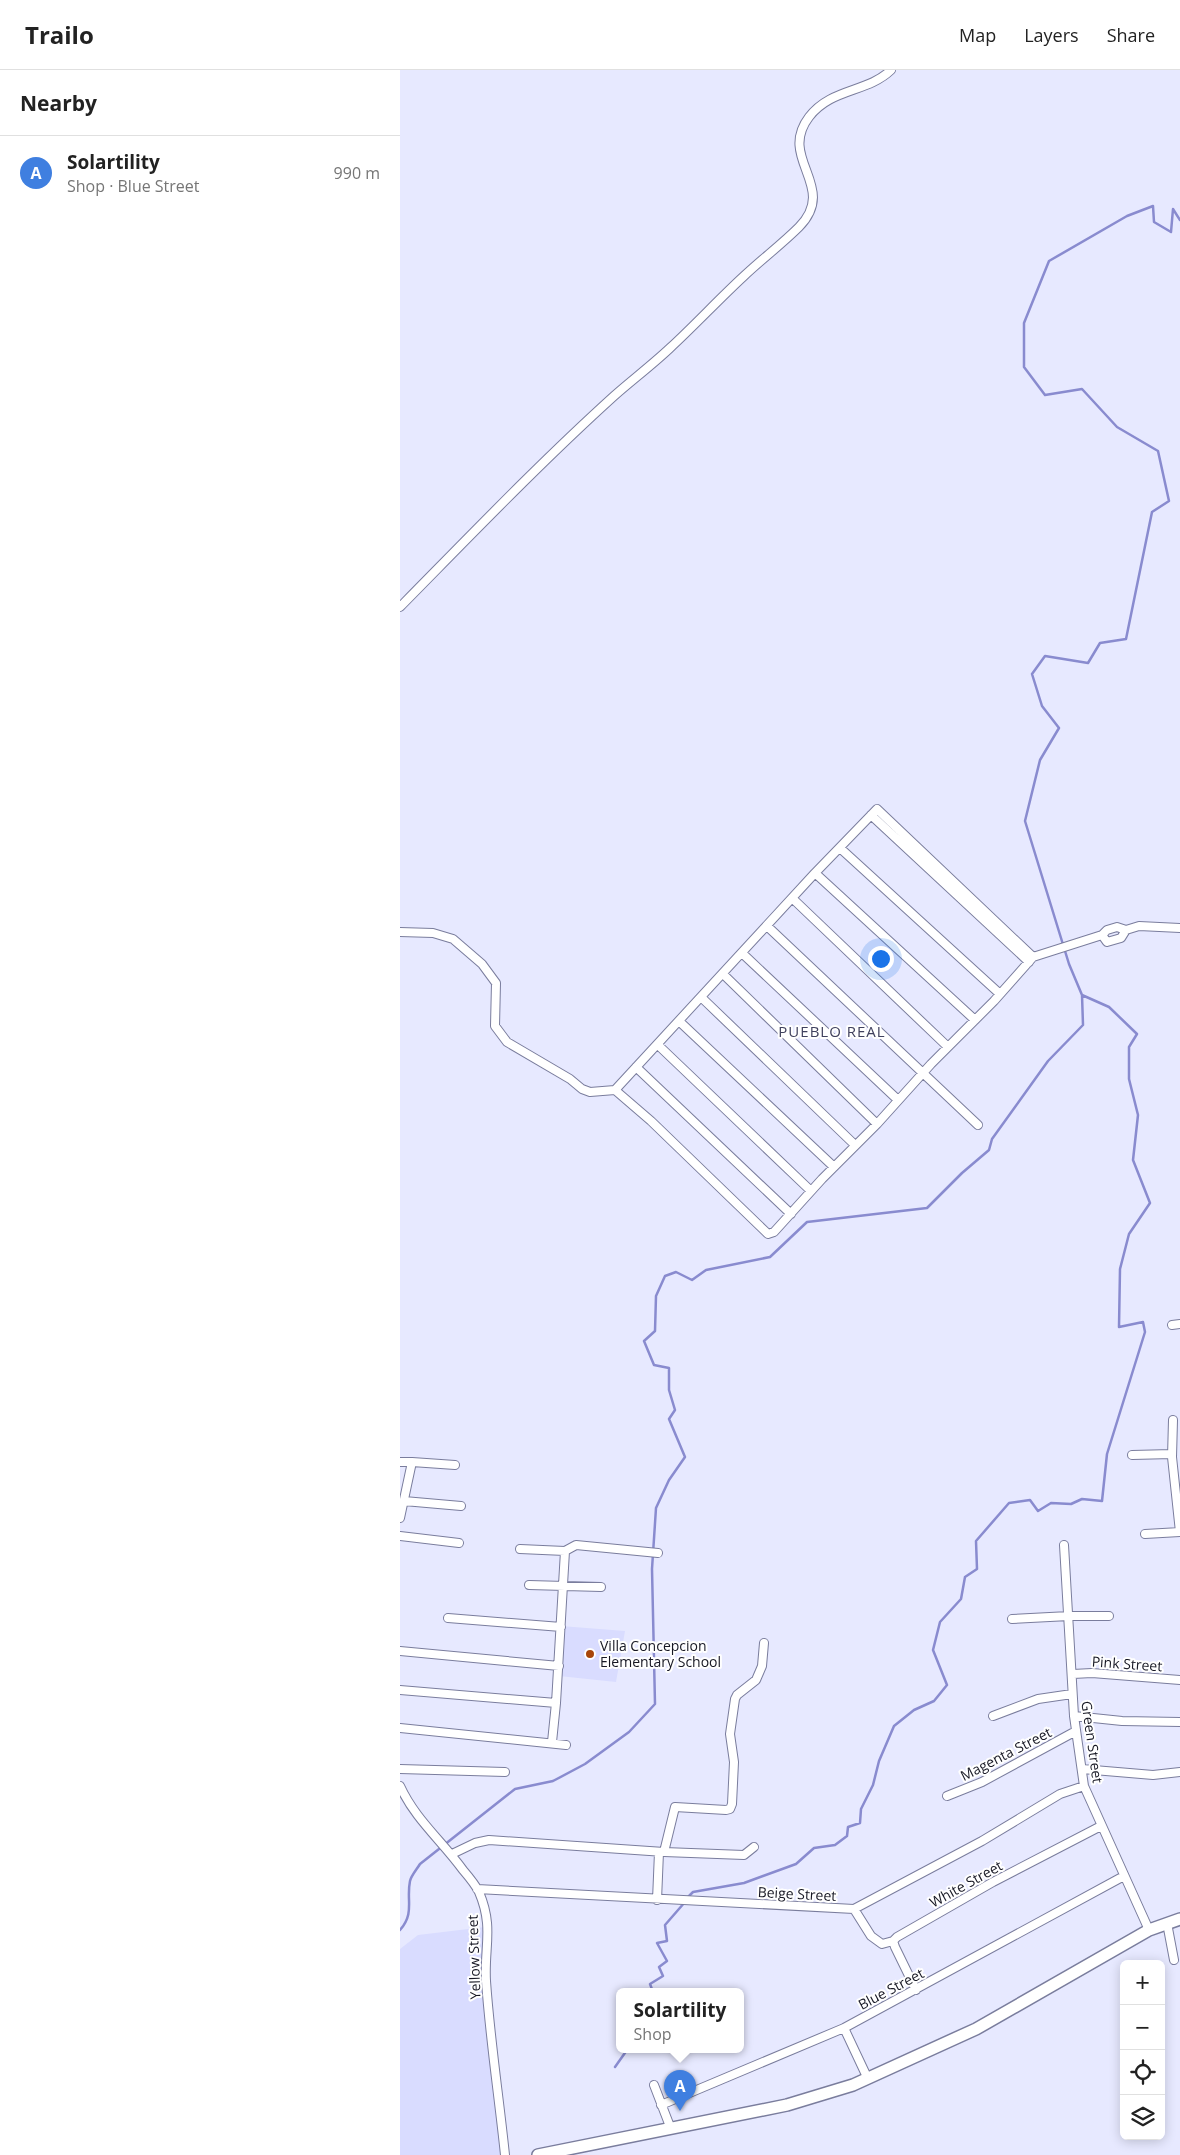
<!DOCTYPE html>
<meta charset="utf-8">
<style>
:root{--surface:#fff;--page:#f6f6f6;--text:#222;--muted:#767676;--line:#e0e0e0;--accent:#a84609}
body{margin:0;font-family:"Open Sans",sans-serif;background:var(--page);color:var(--text)}
.controls{position:absolute;right:15px;bottom:15px;display:grid;overflow:hidden;border-radius:8px;box-shadow:0 2px 12px #0003}
.controls button{width:45px;height:45px;display:grid;place-items:center;padding:0;border:0;border-bottom:1px solid var(--line);background:var(--surface);color:var(--text);font:25px sans-serif}
.you{position:absolute;left:480px;top:888px;width:18px;height:18px;margin:-12px;border:4px solid #fff;border-radius:50%;background:#1a73e8;box-shadow:0 0 0 8px #1a73e833}
.badge{display:grid;place-items:center;width:32px;height:32px;border-radius:50%;background:var(--accent);color:#fff;font-size:16px;font-weight:700}
.pin{position:absolute;translate:-50% -41px;filter:drop-shadow(0 1px 2px #0008)}
.pin::after{content:'';position:absolute;top:26px;width:18px;height:15px;background:inherit;clip-path:polygon(0 0,100% 0,50% 100%)}
.popup{position:absolute;left:216px;top:1918px;width:128px;height:65px;box-sizing:border-box;display:grid;place-content:center;border-radius:8px;background:var(--surface);filter:drop-shadow(0 1px 4px #0005);font-size:16px;white-space:nowrap;color:var(--muted)}
.popup b{font-size:19px;color:var(--text)}
.popup::after{content:'';position:absolute;left:50%;top:100%;margin-left:-10px;border:10px solid transparent;border-top-color:var(--surface)}
.list{margin:0;padding:0;list-style:none}
h2{display:flex;justify-content:space-between;align-items:center;height:65px;margin:0;padding:0 20px;font-size:21px}
h2 small{font-size:16px;font-weight:400;color:var(--muted)}
.list li{display:grid;grid-template-columns:32px 1fr auto;gap:15px;align-items:center;box-sizing:border-box;height:75px;padding:0 20px;border-top:1px solid var(--line)}
.list b{display:block;font-size:19px;white-space:nowrap}
.list p{margin:0;font-size:16px;white-space:nowrap;color:var(--muted)}
.list em{font-size:16px;font-style:normal;color:var(--muted)}
.icon{flex:none;width:28px;height:28px;fill:none;stroke:currentColor;stroke-width:2;stroke-linecap:round;stroke-linejoin:round}
.map{position:relative;flex:none;width:780px;height:2085px;overflow:hidden}
header{display:flex;align-items:center;gap:30px;box-sizing:border-box;height:70px;padding:0 25px;background:var(--surface);border-bottom:1px solid var(--line)}
header strong{font-size:24px}
nav{display:flex;gap:28px;margin-inline-start:auto;font-size:18px}
main{display:flex}
aside{flex:1;background:var(--surface)}
.map>svg:first-child{display:block}
.built{fill:#d9dcff}
.lines{fill:none;stroke-linecap:round;stroke-linejoin:round}
.stream{stroke:#898bcf;stroke-width:2.5}
.street-casing{stroke:#7a7d9d;stroke-width:10}
.secondary-casing{stroke:#7a7d9d;stroke-width:14}
.street{stroke:#fff;stroke-width:8}
.secondary{stroke:#fff;stroke-width:11}
.poi-dot{fill:#a84609;stroke:#fff;stroke-width:2}
.labels{text-anchor:middle;stroke-width:4;stroke-linejoin:round;paint-order:stroke}
.poi-label{font-size:14px;fill:#161723;stroke:#fff;text-anchor:start}
.street-label{font-size:14px;fill:#161723;stroke:#fff}
.neighbourhood-label{font-size:15px;letter-spacing:1px;fill:#40415e;stroke:#fff}
</style>
<header>
<strong>Trailo</strong>
<nav><a>Map</a><a>Layers</a><a>Share</a></nav>
</header>
<main>
<aside>
<h2>Nearby<small></small></h2>
<ul class="list">
<li><span class="badge" style="background:#3f7fe0">A</span><div><b>Solartility</b><p>Shop · Blue Street</p></div><em>990 m</em></li>
</ul>
</aside>
<div class="map">
<svg width="780" height="2085" viewBox="0 0 780 2085">
<rect width="100%" height="100%" fill="#e7e9ff"/>
<!-- built -->
<path class="built" d="M161,1556L225,1561L216,1612L159,1606Z
M85,1857L104,2085H0V1879L18,1865Z"/>
<g class="lines">
<!-- stream -->
<path class="stream" d="M288,1827L293,1822L344,1813L396,1794L414,1778L435,1775L447,1766L448,1757L460,1753L461,1739L473,1715L479,1691L494,1656L514,1640L534,1631L547,1615L533,1580L540,1552L561,1529L565,1507L577,1499L576,1471L609,1433L630,1430L638,1441L651,1433L671,1434L682,1429L702,1431L707,1384L745,1262L743,1252L719,1257L720,1199L729,1164L750,1133L733,1090L738,1045L729,1009V977L737,964L709,937L682,925L669,894L625,751L640,690L659,658L642,636L632,604L645,586L688,593L700,573L726,569L752,442L769,431L758,381L717,357L682,319L645,325L624,297V253L649,191L727,146L753,136L754,152L771,162L773,139L780,150
M0,1860C15,1843 6,1830 10,1811C11,1806 17,1799 20,1794L115,1719L153,1711L185,1694L229,1662L255,1634L252,1499L256,1438L269,1410L285,1387L269,1349L275,1340L269,1320V1298L254,1295L244,1271L255,1261L256,1226L265,1206L276,1202L292,1210L306,1200L370,1187L407,1152L527,1138L562,1103L589,1080L592,1069L648,991L683,955L682,925
M253,1922L250,1914L263,1906L259,1897L267,1891L257,1873L267,1871L265,1855L285,1832
M215,1997L227,1980"/>
<!-- street casing -->
<g class="street-casing">
<path id="street" d="M0,537C70,466 140,393 214,326C232,310 252,295 270,278C295,255 319,229 344,206C362,189 382,174 399,157C439,116 377,89 409,47C431,18 467,23 491,0
M471,745L629,892
M440,778L600,924
M415,803L575,950
M392,828L548,977
M367,856L578,1055
M0,862L33,863L53,869L82,894L96,913L95,956L107,972L170,1009L182,1019L190,1022L215,1020
M702,865L707,872L721,868L726,860
M343,884L498,1030
M633,887L477,739L415,803L215,1020L251,1051L368,1164L374,1162L422,1109L477,1054L531,994L594,931L633,887L702,865L707,860L717,857L726,860L739,856L780,858
M324,905L477,1054
M302,928L455,1075
M280,952L434,1097
M258,975L411,1121
M236,997L391,1144
M772,1255L780,1254
M773,1350L772,1387L780,1462
M732,1385L772,1384
M0,1392H12
M4,1431L61,1436
M0,1448L12,1392L55,1395
M745,1464L780,1462
M0,1466L59,1473
M664,1475L674,1646L684,1716L749,1860
M120,1479L165,1481
M129,1515L201,1517
M48,1548L161,1557
M612,1549L669,1546H709
M0,1581L159,1596
M673,1604L692,1603L780,1610
M0,1620L156,1633
M593,1646L638,1629L672,1624
M674,1646L722,1651L780,1652
M0,1658L166,1675
M152,1672L156,1633L165,1481L176,1475L258,1483
M0,1699L105,1702
M682,1699L753,1705L780,1702
M0,1716C15,1749 42,1771 63,1800C69,1807 75,1814 79,1822C94,1857 84,1877 86,1911C90,1969 99,2027 105,2085
M547,1726L582,1712L676,1661
M264,1782L275,1737L326,1740L330,1739L332,1734L334,1692L330,1664L335,1629L337,1625L356,1610L362,1596L364,1573
M52,1784L75,1773L89,1770L264,1782L344,1785L354,1777
M77,1819L454,1839L582,1771L660,1724L684,1716
M257,1830L259,1782
M454,1839L471,1866L482,1874L493,1871
M767,1853L774,1890
M516,1920L495,1877L493,1871L497,1867L593,1812L701,1756
M444,1958L468,2009
M254,2015L271,2059
M261,2035L444,1958L724,1806"/>
</g>
<!-- secondary casing -->
<g class="secondary-casing">
<path id="secondary" d="M138,2085L387,2035L453,2015L576,1959L749,1860L780,1849"/>
</g>
<!-- street -->
<use href="#street" class="street"/>
<!-- secondary -->
<use href="#secondary" class="secondary"/>
</g>
<!-- markers -->
<circle class="poi-dot" cx="190" cy="1584" r="5"/>
<g class="labels">
<!-- poi labels -->
<g class="poi-label">
<text x="200" y="1581">Villa Concepcion<tspan x="200" dy="16">Elementary School</tspan></text>
</g>
<!-- street labels -->
<g class="street-label">
<text transform="translate(727 1594) rotate(4)" y="5">Pink Street</text>
<text transform="translate(692 1672) rotate(82)" y="5">Green Street</text>
<text transform="translate(606 1684) rotate(-27)" y="5">Magenta Street</text>
<text transform="translate(566 1814) rotate(-29)" y="5">White Street</text>
<text transform="translate(397 1824) rotate(3)" y="5">Beige Street</text>
<text transform="translate(74 1887) rotate(-92)" y="5">Yellow Street</text>
<text transform="translate(491 1919) rotate(-28)" y="5">Blue Street</text>
</g>
<!-- neighbourhood labels -->
<g class="neighbourhood-label">
<text x="432" y="967">PUEBLO REAL</text>
</g>
</g>
</svg>
<div class="controls">
<button>+</button>
<button>−</button>
<button><svg class="icon" aria-label="locate" viewBox="0 0 24 24"><circle cx="12" cy="12" r="6"/><path d="M12 2v4M12 18v4M2 12h4M18 12h4"/></svg></button>
<button><svg class="icon" aria-label="layers" viewBox="0 0 24 24"><path d="M12 4l9 5-9 5-9-5zM3 14l9 5 9-5"/></svg></button>
</div>
<div class="you"></div>
<div class="pin badge" style="left:280px;top:2041px;background:#3f7fe0">A</div>
<div class="popup"><b>Solartility</b>Shop</div>
</div>
</main>
